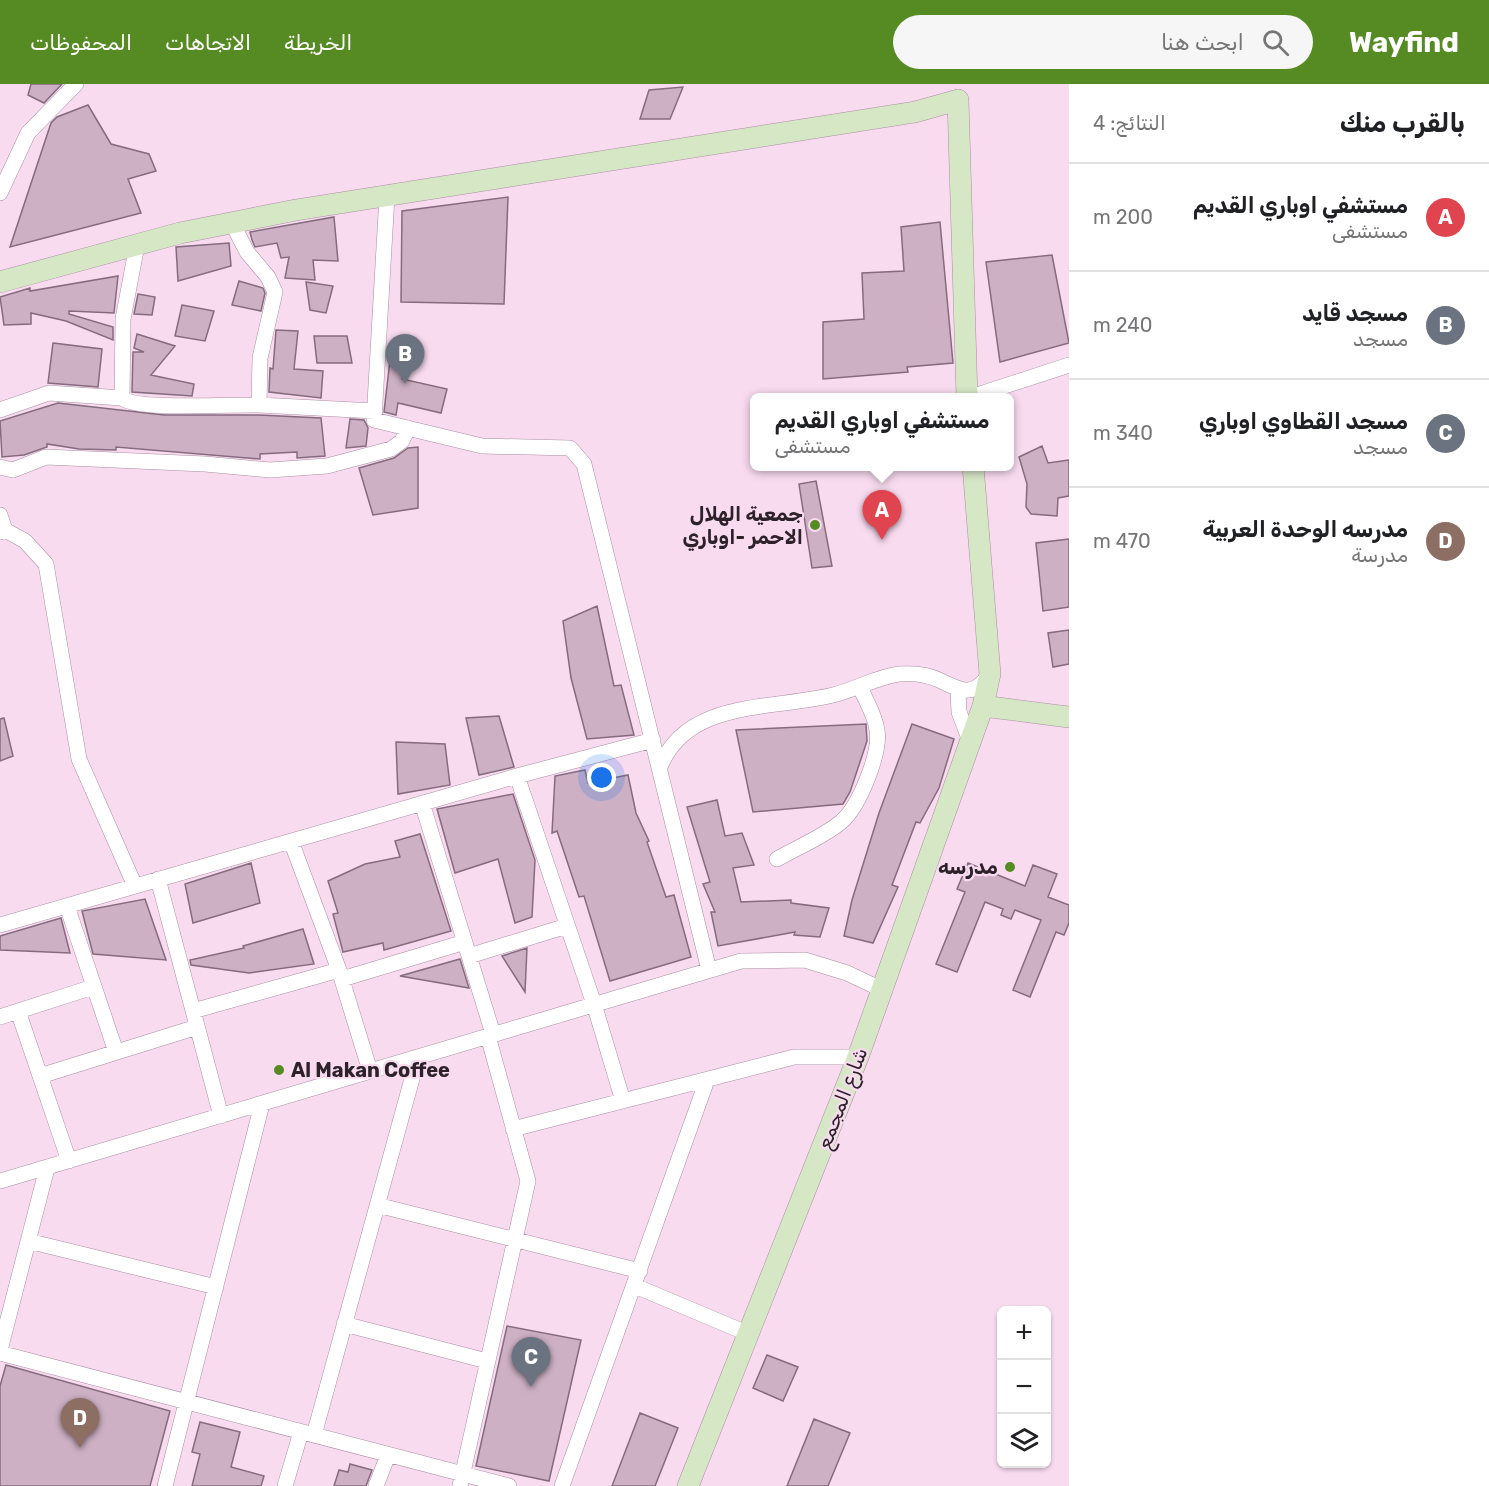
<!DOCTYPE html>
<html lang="ar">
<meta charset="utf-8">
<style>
:root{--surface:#fff;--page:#f6f6f6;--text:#202124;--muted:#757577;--line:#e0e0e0;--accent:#568b24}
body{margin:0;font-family:Rubik,"Noto Sans Arabic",sans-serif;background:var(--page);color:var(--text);direction:rtl}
.controls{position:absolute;right:18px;bottom:18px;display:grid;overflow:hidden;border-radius:9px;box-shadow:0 2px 4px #0004}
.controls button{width:54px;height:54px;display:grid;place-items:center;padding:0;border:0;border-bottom:2px solid var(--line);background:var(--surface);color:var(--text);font:30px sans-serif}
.you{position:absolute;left:602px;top:694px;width:21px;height:21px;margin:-15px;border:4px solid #fff;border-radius:50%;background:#1a73e8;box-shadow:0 0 0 9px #1a73e833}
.badge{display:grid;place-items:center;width:39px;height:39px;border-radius:50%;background:var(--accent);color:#fff;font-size:20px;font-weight:700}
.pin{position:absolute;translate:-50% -50px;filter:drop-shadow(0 2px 3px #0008)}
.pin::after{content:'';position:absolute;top:32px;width:21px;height:18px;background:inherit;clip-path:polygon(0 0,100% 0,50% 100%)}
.popup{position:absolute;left:750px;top:309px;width:264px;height:78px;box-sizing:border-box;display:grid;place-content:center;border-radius:9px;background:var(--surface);filter:drop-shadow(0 2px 4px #0005);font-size:20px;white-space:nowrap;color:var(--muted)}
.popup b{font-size:22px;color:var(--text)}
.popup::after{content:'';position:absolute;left:50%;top:100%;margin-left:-12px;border:12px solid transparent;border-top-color:var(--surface)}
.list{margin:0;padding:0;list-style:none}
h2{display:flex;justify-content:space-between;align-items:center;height:78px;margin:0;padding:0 24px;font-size:26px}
h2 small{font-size:20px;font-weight:400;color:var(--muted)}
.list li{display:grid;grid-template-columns:39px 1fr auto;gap:18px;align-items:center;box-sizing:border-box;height:108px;padding:0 24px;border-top:2px solid var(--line)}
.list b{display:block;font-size:22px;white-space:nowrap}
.list p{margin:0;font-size:20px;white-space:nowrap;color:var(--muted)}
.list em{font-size:20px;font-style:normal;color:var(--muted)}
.icon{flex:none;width:33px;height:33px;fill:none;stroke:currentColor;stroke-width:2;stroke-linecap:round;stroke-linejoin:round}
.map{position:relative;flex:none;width:1069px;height:1402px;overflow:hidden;direction:ltr}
header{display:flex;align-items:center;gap:36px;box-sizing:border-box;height:84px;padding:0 30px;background:var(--accent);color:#fff}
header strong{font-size:28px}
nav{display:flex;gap:33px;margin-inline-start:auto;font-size:21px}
.search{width:420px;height:54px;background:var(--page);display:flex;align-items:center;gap:15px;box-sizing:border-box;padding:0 21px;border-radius:33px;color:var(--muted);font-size:22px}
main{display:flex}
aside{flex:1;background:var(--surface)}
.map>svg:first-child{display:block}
.building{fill:#cdb0c4;stroke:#856b7d;stroke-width:1.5}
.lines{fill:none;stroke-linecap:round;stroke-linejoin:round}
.street-casing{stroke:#aa8ea2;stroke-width:16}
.secondary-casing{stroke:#aa8ea2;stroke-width:22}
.street{stroke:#fff;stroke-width:15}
.secondary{stroke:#d5e7c5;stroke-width:21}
.poi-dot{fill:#568b24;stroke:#f9dbf0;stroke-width:2}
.labels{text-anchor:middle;stroke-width:4.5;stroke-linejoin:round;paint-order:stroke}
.poi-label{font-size:20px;font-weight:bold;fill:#2d222a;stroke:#f9dbf0;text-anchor:end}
.street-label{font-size:20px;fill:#2d222a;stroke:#f9dbf0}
</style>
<header>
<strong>Wayfind</strong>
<div class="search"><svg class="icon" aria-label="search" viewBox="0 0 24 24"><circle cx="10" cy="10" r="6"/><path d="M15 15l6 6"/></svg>ابحث هنا</div>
<nav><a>الخريطة</a><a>الاتجاهات</a><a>المحفوظات</a></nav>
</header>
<main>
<aside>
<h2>بالقرب منك<small>النتائج: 4</small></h2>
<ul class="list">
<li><span class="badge" style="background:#e0444e">A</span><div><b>مستشفي اوباري القديم</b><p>مستشفى</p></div><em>200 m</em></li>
<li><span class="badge" style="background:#6b7280">B</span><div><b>مسجد قايد</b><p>مسجد</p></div><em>240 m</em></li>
<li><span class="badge" style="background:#6b7280">C</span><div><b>مسجد القطاوي اوباري</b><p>مسجد</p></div><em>340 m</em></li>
<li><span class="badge" style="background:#8d6e63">D</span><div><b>مدرسه الوحدة العربية</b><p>مدرسة</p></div><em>470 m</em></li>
</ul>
</aside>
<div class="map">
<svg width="1069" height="1402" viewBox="0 0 1069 1402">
<rect width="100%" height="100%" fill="#f9dbf0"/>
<!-- building -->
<path class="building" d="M31,0H62L44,19L28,11Z
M683,3L670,35H640L649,6Z
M88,21L111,60L149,70L156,87L128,95L141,129L10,163L51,39L57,33Z
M508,113L504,220L401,218L402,127Z
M334,133L338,177L313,176L315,196L285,194L289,173L281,174L277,159L255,163L252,156L250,148Z
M940,138L953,279L907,283L908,288L823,295V238L864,235L862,189L904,187L901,143Z
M229,159L231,182L178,197L176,163Z
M1052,171L1069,259L1000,278L986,178Z
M118,192L114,229L69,227V230L113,243V256L66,237L31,229V240L4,241L0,213L30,204V207Z
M239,197L263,204L265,209L261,227L232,221Z
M306,198L333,202L326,229L310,226Z
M138,210L155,213L152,231L134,230Z
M182,221L214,227L205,257L175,252Z
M276,246L298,247L294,285L323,287L321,314L269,308L270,284L273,285Z
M137,250L175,262L151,291L194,300L192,312L132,308L133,268H144L134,264Z
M314,252H347L352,279H317Z
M53,259L102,265L98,303L48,299Z
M390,276L406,279L402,295L447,305L441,329L398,319L396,331L384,328Z
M58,319L164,331H259L321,334L325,372L297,374V368L260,370V375L116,363V366L79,365L47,360V363L24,371L2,373L0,337Z
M350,335L364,336L368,344L366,362L346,364Z
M1042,362L1048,379L1069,376V412L1058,414L1057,432L1031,430L1026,423L1027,400L1019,373Z
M418,363V424L373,431L359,384L394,374L408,364Z
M816,397L832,482L812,484L799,400Z
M1069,455V523L1043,527L1036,459Z
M597,522L614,602L621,601L634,651L587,655L571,594L563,537Z
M1069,546V580L1053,583L1048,549Z
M499,632L514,683L479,691L466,634Z
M4,634L13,672L0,677V635Z
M866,640L867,657L850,708L843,720L753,728L736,646Z
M912,640L954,655L939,704L920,739L916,738L892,801L898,803L873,859L844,852L852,816L879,729Z
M396,658L445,660L450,701L398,710Z
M585,686L588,699L628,691L636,729L649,757L647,758L666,813L674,811L691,873L610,897L584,812L579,813L557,747L552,749L555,692Z
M513,710L535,776L532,833L515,839L498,775L455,789L437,725Z
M717,716L725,752L742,749L754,781L733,784L741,818L791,816V819L829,824L820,853L794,851L795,848L718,862L711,828H715L703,800L710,798L687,723Z
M420,750L451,847L384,866L383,859L343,868L333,830L338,829L328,797L365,780L400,773L395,757Z
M251,779L260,819L193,839L185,800Z
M968,779L1025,802L1033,781L1057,790L1048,813L1069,821V839L1064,851L1056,848L1030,913L1013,906L1041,836L1015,826L1011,835L1001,831L1003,825L985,818L957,888L936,880L965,808L957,805Z
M145,815L166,876L93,870L82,827Z
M61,834L70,869L0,866V852Z
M303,845L314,880L249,889L191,881L190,876L244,864L243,862Z
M527,864L525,908L502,872Z
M460,875L469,904L400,892Z
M507,1242L581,1256L549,1397L476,1382Z
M767,1271L798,1283L783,1317L753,1304Z
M6,1281L170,1327L150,1402H0V1302Z
M640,1329L678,1344L655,1402H612Z
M814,1335L850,1349L828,1402H787Z
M200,1338L240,1348L231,1383L264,1392L261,1402H192L200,1370L192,1368Z
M350,1380L372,1386L366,1402H334L339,1386L348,1388Z"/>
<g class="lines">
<!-- street casing -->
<g class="street-casing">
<path id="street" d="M0,109L28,49L76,0
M387,112L374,336L482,362L570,364L584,380L709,886
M232,139L247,168L268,193L275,208L260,274L259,321L375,327
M137,161L123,235L122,314C136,327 234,320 259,321
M968,314L1069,281
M0,326L49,309L122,314
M0,383L13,386L46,373L205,380L270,386L327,382L391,365L402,357L408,344
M0,431L5,446
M0,448L5,446L25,457L46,480L79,675L135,802
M958,607L959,628L970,657
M660,683C687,615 773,626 833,611C855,606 876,593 899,590C912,589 927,590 939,596C961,606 972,615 990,590
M517,692L594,920L623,1017
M422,719L493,950
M291,757L339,886L370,987
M777,775C798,763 823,753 841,738C859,723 881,669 877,646C875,631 866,617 860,603
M158,795L221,1032
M67,822L116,968
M0,841L517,692L653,656
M469,872L567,842
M342,895L465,858
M18,927L69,1077
M193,927L339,886
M0,933L93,903
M40,992L197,943
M513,1045L794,973H858
M0,1097L741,877L805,876L847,889L883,906
M377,1121L640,1187
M28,1157L216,1203
M635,1202L749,1250
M344,1240L487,1277
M0,1266L47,1084
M0,1269L509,1402
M314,1351L418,973
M165,1402L262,1020
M285,1402L301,1348
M376,1402L388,1371
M460,1402L528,1097L488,952
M562,1402L707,996"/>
</g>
<!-- secondary casing -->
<g class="secondary-casing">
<path id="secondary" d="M958,16L967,314
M0,198L180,149L296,126L915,28L958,16
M983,622L1069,633
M688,1402L858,973L983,622L990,590L973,382"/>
</g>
<!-- street -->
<use href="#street" class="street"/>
<!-- secondary -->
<use href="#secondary" class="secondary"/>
</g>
<!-- markers -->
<g class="poi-dot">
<circle cx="815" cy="441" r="6"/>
<circle cx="1010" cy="783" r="6"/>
<circle cx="279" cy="986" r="6"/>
</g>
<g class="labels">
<!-- poi labels -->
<g class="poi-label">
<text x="803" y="437">جمعية الهلال<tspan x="803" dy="23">الاحمر -اوباري</tspan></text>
<text x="998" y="790">مدرسه</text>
<text x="291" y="993" text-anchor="start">Al Makan Coffee</text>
</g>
<!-- street labels -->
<g class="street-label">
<text transform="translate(842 1014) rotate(-69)" y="7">شارع المجمع</text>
</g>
</g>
</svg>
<div class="controls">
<button>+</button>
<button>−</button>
<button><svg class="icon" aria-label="layers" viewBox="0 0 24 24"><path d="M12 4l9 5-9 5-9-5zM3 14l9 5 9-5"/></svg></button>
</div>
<div class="you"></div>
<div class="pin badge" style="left:882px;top:456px;background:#e0444e">A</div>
<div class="popup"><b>مستشفي اوباري القديم</b>مستشفى</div>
<div class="pin badge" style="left:405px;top:300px;background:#6b7280">B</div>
<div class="pin badge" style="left:531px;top:1303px;background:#6b7280">C</div>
<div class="pin badge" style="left:80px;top:1364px;background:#8d6e63">D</div>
</div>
</main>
